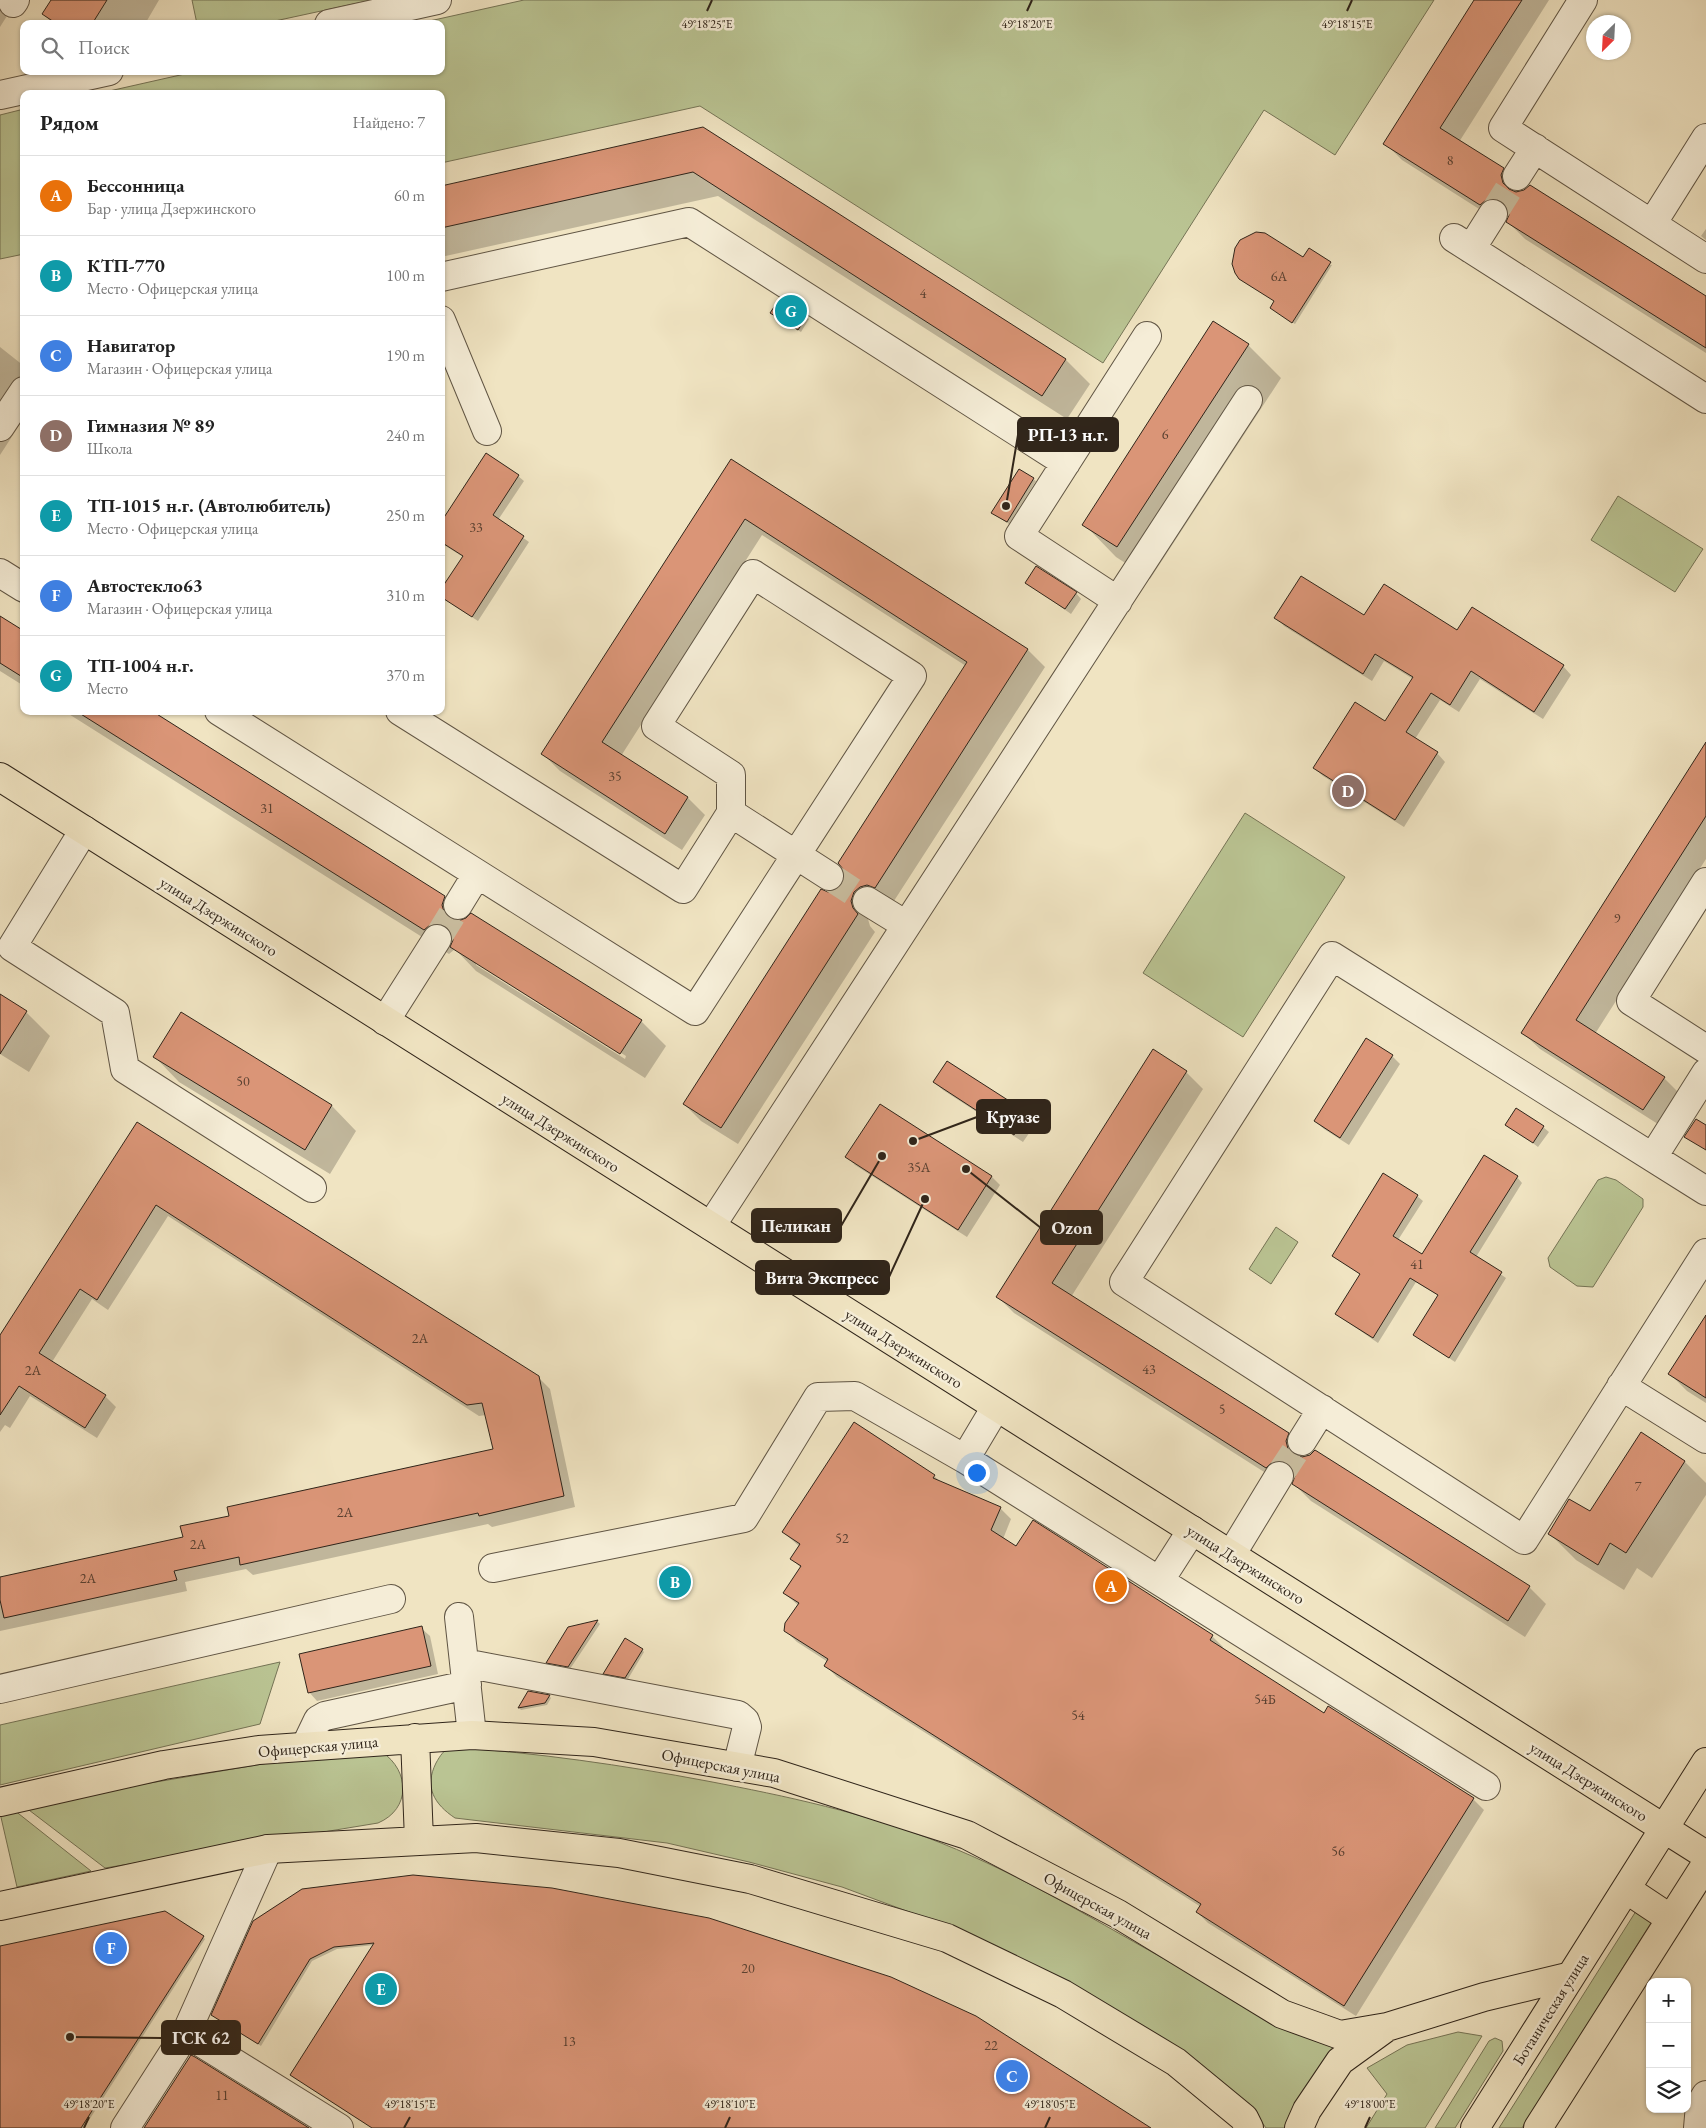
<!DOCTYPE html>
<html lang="ru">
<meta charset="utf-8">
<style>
:root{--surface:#fff;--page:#f6f6f6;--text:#222;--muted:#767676;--line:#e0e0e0;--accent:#ea580c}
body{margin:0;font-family:"EB Garamond",serif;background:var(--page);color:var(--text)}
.controls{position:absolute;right:15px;bottom:15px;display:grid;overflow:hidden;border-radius:10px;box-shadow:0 1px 4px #0004}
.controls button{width:45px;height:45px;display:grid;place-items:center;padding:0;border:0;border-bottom:1px solid var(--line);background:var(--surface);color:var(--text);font:25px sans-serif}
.compass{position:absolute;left:1586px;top:15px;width:45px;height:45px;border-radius:50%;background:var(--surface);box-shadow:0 1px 4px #0004;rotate:204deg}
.you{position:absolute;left:976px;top:1472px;width:18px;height:18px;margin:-12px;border:4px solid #fff;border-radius:50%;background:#1a73e8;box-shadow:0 0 0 8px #1a73e833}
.badge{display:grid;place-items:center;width:32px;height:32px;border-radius:50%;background:var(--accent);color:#fff;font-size:16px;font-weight:700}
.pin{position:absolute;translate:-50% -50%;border:2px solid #fff;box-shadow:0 1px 5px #0006}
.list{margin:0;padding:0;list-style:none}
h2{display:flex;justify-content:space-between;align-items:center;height:65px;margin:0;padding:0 20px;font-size:21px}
h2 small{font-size:16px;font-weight:400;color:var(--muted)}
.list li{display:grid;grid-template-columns:32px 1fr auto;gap:15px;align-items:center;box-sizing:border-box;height:80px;padding:0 20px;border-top:1px solid var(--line)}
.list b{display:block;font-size:19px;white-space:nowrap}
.list p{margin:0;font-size:16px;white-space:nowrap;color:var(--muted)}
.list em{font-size:16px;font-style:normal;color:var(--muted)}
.icon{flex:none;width:28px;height:28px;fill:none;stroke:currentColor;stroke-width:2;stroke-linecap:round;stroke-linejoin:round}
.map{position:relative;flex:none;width:1706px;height:2128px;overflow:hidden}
.search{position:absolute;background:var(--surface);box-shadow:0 1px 4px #0004;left:20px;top:20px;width:425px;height:55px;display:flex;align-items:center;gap:12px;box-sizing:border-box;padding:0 18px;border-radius:10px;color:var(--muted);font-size:19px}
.panel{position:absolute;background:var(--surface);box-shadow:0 1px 4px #0004;left:20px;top:90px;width:425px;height:625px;border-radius:10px}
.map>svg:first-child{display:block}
.green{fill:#bac493;stroke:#757456}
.shadow{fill:#0003;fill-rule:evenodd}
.building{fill:#da9577;stroke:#30251a}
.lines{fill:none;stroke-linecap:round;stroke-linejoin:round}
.minor-tunnel{stroke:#cabea0;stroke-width:28;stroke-dasharray:28 14;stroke-linecap:butt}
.minor-casing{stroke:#605544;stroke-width:30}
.major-casing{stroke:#30251a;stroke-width:30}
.minor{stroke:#f5edd7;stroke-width:28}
.major{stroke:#f0e4c2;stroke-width:28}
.ticks{fill:none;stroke:#30251a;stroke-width:2}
.labels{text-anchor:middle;stroke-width:5;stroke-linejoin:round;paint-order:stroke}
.number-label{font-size:14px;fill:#5a4131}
.street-label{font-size:16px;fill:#30251a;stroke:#f5edd7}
.ticks-label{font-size:12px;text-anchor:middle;fill:#30251a;stroke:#f5edd7;stroke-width:5;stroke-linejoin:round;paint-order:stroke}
.leader{fill:none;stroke:#30251a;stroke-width:2}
.callout-dot{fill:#30251a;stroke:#f5edd7;stroke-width:2}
.callout{fill:#30251a;stroke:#30251a;stroke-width:2}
.callout-label{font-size:18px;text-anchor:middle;font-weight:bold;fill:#fff}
</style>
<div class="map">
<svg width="1706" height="2128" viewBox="0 0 1706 2128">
<rect width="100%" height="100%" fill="#f0e4c2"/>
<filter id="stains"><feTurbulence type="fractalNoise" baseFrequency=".004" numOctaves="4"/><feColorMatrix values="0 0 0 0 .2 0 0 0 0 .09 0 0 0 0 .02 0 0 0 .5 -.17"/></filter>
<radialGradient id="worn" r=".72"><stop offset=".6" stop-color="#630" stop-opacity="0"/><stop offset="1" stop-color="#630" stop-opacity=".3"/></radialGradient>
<!-- green -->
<path class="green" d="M192,0H372L261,24H197Z
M524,0H1434L1335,155L1264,110L1103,363L700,106L441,163V94H96L198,71H441V24H416Z
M24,109V254L0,259V115Z
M1618,496L1703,549L1675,592L1591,540Z
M1245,813L1345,877L1243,1037L1143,973Z
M1606,1177L1616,1180L1643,1199V1207L1593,1287L1577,1286L1550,1267L1548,1258L1598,1180Z
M1276,1227L1298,1242L1271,1284L1249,1269Z
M280,1662L260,1724L0,1785V1725Z
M452,1747C538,1753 622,1765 707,1781C786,1796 866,1813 941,1843C1024,1876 1099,1923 1177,1966C1230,1995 1285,2020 1339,2046L1289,2128H1266L1258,2117L920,1916L842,1887L749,1862L667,1843L455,1818C434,1804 424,1787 436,1763C440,1756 444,1749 452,1747Z
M382,1752C410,1771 411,1809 378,1823L105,1868L25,1807L132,1786L310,1756Z
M14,1810L91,1871L17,1887L0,1813Z
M1638,1908L1654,1918L1522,2128H1499Z
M1458,2032L1482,2036L1425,2128H1366L1387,2094L1367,2068L1407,2045Z
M1495,2038L1502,2041L1503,2051L1455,2128H1435L1489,2041Z"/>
<!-- shadow -->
<path class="shadow" d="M0,0H17L0,27Z
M53,0H159L145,24H53L44,14Z
M1476,0H1549L1459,142L1503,169L1520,186L1518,192L1706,298V353L1525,239L1508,222L1510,215L1503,217L1498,221L1402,160L1385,143Z
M703,128L1066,360L1090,384L1067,419L718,196L441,257V187Z
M1706,229V240L1701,236Z
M1304,258L1332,265L1295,324L1274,310L1276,301Z
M774,315L806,317L809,319L801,332Z
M1248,345L1281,378L1150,579L1116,557L1084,524Z
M0,347L24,366V418L0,455Z
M732,461L1028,650L1045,667L892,904L871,909L868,919L870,926L875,932L738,1144L701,1121L684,1104L828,893L836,891L843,885L966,666L762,535L621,756L688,798L705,815L682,850L560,771L543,754Z
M518,476L524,481L498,520L529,542L478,621L441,597L463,557L441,543V518L444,520Z
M1033,479L1036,481L1009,524L995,515Z
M1027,583L1076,593L1081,599L1071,614Z
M0,617L24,632V686L0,671Z
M1276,617H1365L1458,632L1563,666L1571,675L1543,719L1480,679L1459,712L1440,700L1415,739L1437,753L1445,762L1404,827L1323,776L1314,768L1385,723L1413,679L1384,661L1372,681L1284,626Z
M64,711H149L444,897L467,920L472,915L641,1021L666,1046L645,1078L476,971L455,949L449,954ZM476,962L626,1056L625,1059L476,965Z
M1706,744V859L1595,1034L1664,1078L1681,1095L1661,1126L1540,1049L1523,1033Z
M0,996L26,1012L50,1036L29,1072L0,1054Z
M181,1014L332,1106L356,1131L330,1174L179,1082L155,1057Z
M1392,1056L1400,1064L1349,1145L1324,1129L1315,1121Z
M947,1063L1027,1114L1036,1123L1023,1142L943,1090L934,1082Z
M1186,1072L1203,1089L1071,1297L1288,1434L1305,1451L1303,1458L1529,1587L1546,1604L1525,1637L1311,1501L1294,1484L1296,1477L1283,1484L1014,1313L997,1296Z
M880,1105L992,1177L1000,1185L967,1237L855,1165L847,1157Z
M138,1124L538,1377L550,1389L575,1507L492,1527L488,1524L253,1575L246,1569L185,1582L187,1591L0,1631V1578L184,1538L231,1516L494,1450L486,1415L479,1416L168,1216L108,1310L92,1299L52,1362L105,1396L116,1407L97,1438L30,1396L10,1428L5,1425L0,1432V1338Z
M1507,1124L1543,1127L1549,1132L1538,1147Z
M1517,1177L1522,1183L1476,1257L1506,1278L1455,1362L1414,1335L1439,1296L1416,1282L1378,1343L1336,1314L1361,1275L1333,1256L1417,1196L1423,1201L1398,1240L1423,1256Z
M1706,1317V1403L1687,1391L1670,1374Z
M1641,1434L1685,1462L1706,1483V1495L1652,1578L1637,1568L1624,1590L1576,1560L1550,1534L1590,1513Z
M934,1476L942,1483L1000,1508L1011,1519L1003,1539L1017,1548L1212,1636L1223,1647L1222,1649L1324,1715L1473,1799L1484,1810L1356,2016L1208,1923L1197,1912L1201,1907L837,1677L826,1666L828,1662L797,1642L786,1631L799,1606L784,1593L801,1568L792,1559L800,1547L783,1532Z
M598,1622L600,1624L570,1669L547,1662L569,1628Z
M421,1628L430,1636L438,1674L317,1701L309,1692Z
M642,1650L644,1652L628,1679L605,1673Z
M529,1692L549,1696L551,1698L547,1705L521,1710L519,1708Z
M303,1890L1149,2128H372L291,2075L374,1945L337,1949L312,1961L261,2046L212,2015Z
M203,1937L205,1939L84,2128H0V1948Z"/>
<!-- building -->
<path class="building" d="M51,0H107L92,24H57L42,14Z
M1474,0H1522L1440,128L1504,168L1501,175L1503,183L1509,189L1516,192L1524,190L1530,185L1706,296V348L1506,222L1509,215L1507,207L1501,201L1494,198L1486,200L1480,205L1383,144Z
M703,127L1066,359L1042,396L693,172L441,228V186Z
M1256,232L1265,233L1303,257L1309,248L1331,262L1292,323L1270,308L1274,301L1239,279L1235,273L1232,264L1235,248L1240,240Z
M780,298L807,316L798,330L770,313Z
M1213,321L1249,344L1117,547L1082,525Z
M486,453L519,475L493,515L524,536L472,617L441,597V589L463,556L441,542V522Z
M731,459L1028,649L875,888L867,885L860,887L854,892L851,901L853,908L858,914L721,1128L683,1104L821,889L828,892L836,890L842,884L845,877L843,869L838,863L967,662L745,519L602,742L688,797L665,834L541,754Z
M1019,469L1034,478L1007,522L991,513Z
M1036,566L1077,592L1065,609L1025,583Z
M1301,576L1364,615L1384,584L1457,630L1472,607L1564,665L1534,712L1471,671L1450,705L1431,693L1406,732L1438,752L1395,820L1313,768L1355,702L1385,721L1413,677L1375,654L1363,674L1274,618Z
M0,616L24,631V678L0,663Z
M76,711H152L445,896L442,905L444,912L449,918L458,921L466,918L471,913L642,1020L620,1054L450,947L453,940L451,932L445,926L438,923L430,925L424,930Z
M1706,742V816L1576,1020L1665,1077L1643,1110L1521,1033Z
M0,994L27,1011L0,1054Z
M181,1012L332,1105L305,1150L153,1057Z
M1366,1038L1393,1055L1340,1138L1314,1121Z
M1153,1049L1187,1071L1052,1283L1289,1433L1286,1441L1288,1449L1293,1454L1302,1457L1310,1455L1315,1450L1530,1586L1508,1621L1292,1484L1295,1476L1292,1468L1288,1463L1279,1460L1271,1463L1266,1468L996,1297Z
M947,1061L1028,1113L1014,1135L933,1082Z
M880,1104L992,1176L958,1230L845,1157Z
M1516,1108L1544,1126L1533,1143L1505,1125Z
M1696,1119L1706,1125V1150L1684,1137Z
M137,1122L539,1376L564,1496L479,1516L478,1513L240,1565L239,1557L174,1571L177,1580L4,1618L0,1600V1577L183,1537L180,1526L229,1516L227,1507L493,1449L482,1403L467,1405L156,1205L97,1300L80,1289L39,1353L106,1395L85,1428L19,1386L0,1415V1335Z
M1484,1155L1518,1176L1470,1252L1502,1272L1449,1358L1413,1335L1438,1295L1410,1278L1373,1338L1335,1314L1360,1274L1332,1256L1383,1173L1418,1195L1393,1236L1422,1254Z
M1706,1315V1398L1668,1374Z
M854,1422L935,1475L933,1478L1001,1507L991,1530L1016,1546L1033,1520L1213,1635L1210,1640L1324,1713L1328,1706L1474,1798L1344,2006L1196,1912L1201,1904L824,1666L828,1659L784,1631L785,1623L799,1603L783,1593L801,1566L790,1559L800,1544L782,1532Z
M1641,1432L1685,1461L1626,1553L1610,1543L1598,1565L1548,1534L1569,1499L1590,1511Z
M598,1620L568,1667L546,1663L568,1627Z
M422,1626L431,1666L308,1693L299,1654Z
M625,1638L643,1649L625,1678L603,1674Z
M528,1691L550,1695L545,1703L518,1708Z
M413,1875L552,1888L709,1918L891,1977L976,2016L1151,2128H372L290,2075L374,1943L334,1947L310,1959L258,2044L211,2015L253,1921L302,1889Z
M165,1911L204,1936L81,2128H0V1946Z
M191,2055L195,2057L309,2128H144Z"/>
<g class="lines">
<!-- minor-tunnel -->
<path class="minor-tunnel" d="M1493,214L1517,176
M829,876L867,901
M437,939L458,905
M1279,1476L1302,1441"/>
<!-- minor casing -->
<g class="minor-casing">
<path id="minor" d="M1583,0L1503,128L1706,259
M13,3L15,0
M329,24L437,0
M0,95L109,71
M1517,176L1535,148
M1652,224L1706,138
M1454,238L1706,399
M1471,249L1493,214
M441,277L689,222L1066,463
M441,320L487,431
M0,427L24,391
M0,573L24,588
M1118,601L1019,536L1147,336
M219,711L695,1011L912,676L753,574L656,726L731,775V813L683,889L400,711
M731,813L829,876
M84,830L12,947L115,1013L125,1069L312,1188
M1706,882L1631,1001L1706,1049
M867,901L906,925
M458,905L477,874
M385,1021L437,939
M1653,1157L1706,1073
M1706,1191L1332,956L1124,1282L1524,1540L1706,1253
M711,1226L1248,400
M1621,1386L1706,1439
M1302,1441L1322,1409
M965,1459L996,1407
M1231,1555L1279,1476
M493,1568L744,1518L818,1397L855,1396L965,1459L1486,1786
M1160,1580L1192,1530
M459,1617L472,1735
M464,1663L738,1715L745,1721L747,1727L737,1767
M0,1689L391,1599
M306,1745L318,1720L325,1716L467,1685
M268,1849L186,2033L339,2128
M125,2128L186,2033
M1698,2128L1700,2105L1706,2095"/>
</g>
<!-- major casing -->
<g class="major-casing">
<path id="major" d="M0,777L1706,1855
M415,1738L419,1840
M0,1802L164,1765L259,1750L472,1735L594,1742L774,1773L967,1835L1118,1914L1282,2014L1340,2035L1387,2027
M1626,1889L1671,1919
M0,1906L268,1849L476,1838L619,1853L750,1879L947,1938L1063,1994L1176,2062L1244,2118L1249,2128
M1299,2128L1307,2110L1340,2061L1387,2027L1484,1997L1571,1976
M1475,2128L1706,1762
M1538,2128L1706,1864"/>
</g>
<!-- minor -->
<use href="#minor" class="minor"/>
<!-- major -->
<use href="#major" class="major"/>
</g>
<!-- ticks -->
<path class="ticks" d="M707,11L712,0M1027,11L1032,0M1347,11L1352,0M84,2128L89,2117M404,2128L410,2117M725,2128L730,2117M1045,2128L1050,2117M1365,2128L1370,2117"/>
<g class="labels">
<!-- number labels -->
<g class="number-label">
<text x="1450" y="165">8</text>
<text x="1279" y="281">6А</text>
<text x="923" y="298">4</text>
<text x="1165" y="439">6</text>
<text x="476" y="532">33</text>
<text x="615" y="781">35</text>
<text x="267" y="813">31</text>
<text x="1617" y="923">9</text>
<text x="243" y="1086">50</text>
<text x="919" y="1172">35А</text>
<text x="1417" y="1269">41</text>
<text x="420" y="1343">2А</text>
<text x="1149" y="1374">43</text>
<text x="33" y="1375">2А</text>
<text x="1222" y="1414">5</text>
<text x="1638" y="1491">7</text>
<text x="345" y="1517">2А</text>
<text x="842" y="1543">52</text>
<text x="198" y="1549">2А</text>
<text x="88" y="1583">2А</text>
<text x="1265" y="1704">54Б</text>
<text x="1078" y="1720">54</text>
<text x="1338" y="1856">56</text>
<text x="748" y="1973">20</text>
<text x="569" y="2046">13</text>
<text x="991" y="2050">22</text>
<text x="222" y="2100">11</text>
</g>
<!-- street labels -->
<g class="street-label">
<text transform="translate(219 916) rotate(32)" y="6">улица Дзержинского</text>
<text transform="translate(561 1132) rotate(32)" y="6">улица Дзержинского</text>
<text transform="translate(904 1348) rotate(32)" y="6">улица Дзержинского</text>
<text transform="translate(1246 1564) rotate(32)" y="6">улица Дзержинского</text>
<text transform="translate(318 1746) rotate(-5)" y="6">Офицерская улица</text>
<text transform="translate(721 1765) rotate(11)" y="6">Офицерская улица</text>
<text transform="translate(1589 1781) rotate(32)" y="6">улица Дзержинского</text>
<text transform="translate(1098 1905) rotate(29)" y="6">Офицерская улица</text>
<text transform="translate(1550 2009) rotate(-58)" y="6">Ботаническая улица</text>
</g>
</g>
<g class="ticks-label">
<text x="707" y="28">49°18'25"E</text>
<text x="1027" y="28">49°18'20"E</text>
<text x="1347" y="28">49°18'15"E</text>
<text x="89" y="2108">49°18'20"E</text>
<text x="410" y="2108">49°18'15"E</text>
<text x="730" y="2108">49°18'10"E</text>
<text x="1050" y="2108">49°18'05"E</text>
<text x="1370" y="2108">49°18'00"E</text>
</g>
<!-- callouts -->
<path class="leader" d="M1006 506L1018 435M913 1141L977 1117M882 1156L841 1226M966 1169L1041 1228M925 1199L889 1277M70 2037L162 2038"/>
<g class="callout-dot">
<circle cx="1006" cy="506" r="5"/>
<circle cx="913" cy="1141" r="5"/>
<circle cx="882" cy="1156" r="5"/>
<circle cx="966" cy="1169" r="5"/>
<circle cx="925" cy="1199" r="5"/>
<circle cx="70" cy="2037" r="5"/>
</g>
<g class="callout">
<rect x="1018" y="418" width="100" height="33" rx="5"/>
<rect x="977" y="1100" width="73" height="33" rx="5"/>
<rect x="752" y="1209" width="89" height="33" rx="5"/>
<rect x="1041" y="1211" width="61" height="33" rx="5"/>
<rect x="756" y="1261" width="133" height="33" rx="5"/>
<rect x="162" y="2021" width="78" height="33" rx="5"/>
</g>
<g class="callout-label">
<text x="1068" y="441">РП-13 н.г.</text>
<text x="1013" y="1123">Круазе</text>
<text x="796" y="1232">Пеликан</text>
<text x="1072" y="1234">Ozon</text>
<text x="822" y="1284">Вита Экспресс</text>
<text x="201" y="2044">ГСК 62</text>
</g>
<rect width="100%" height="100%" filter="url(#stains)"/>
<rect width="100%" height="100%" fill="url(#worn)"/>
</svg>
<div class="controls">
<button>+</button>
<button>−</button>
<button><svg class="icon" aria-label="layers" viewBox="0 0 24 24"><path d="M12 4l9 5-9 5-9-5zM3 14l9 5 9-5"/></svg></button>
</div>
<svg class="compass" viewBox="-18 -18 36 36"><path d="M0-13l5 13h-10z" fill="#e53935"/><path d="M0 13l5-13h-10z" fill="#767676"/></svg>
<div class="you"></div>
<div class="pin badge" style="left:1111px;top:1586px;background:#e8710a">A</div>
<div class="pin badge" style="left:675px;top:1582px;background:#0f9aa8">B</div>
<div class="pin badge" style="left:1012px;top:2076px;background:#3f7fe0">C</div>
<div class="pin badge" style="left:1348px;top:791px;background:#8d6e63">D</div>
<div class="pin badge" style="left:381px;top:1989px;background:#0f9aa8">E</div>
<div class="pin badge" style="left:111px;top:1948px;background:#3f7fe0">F</div>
<div class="pin badge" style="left:791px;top:311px;background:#0f9aa8">G</div>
<div class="search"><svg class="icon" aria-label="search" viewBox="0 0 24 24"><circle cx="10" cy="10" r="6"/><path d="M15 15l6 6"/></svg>Поиск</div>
<section class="panel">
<h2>Рядом<small>Найдено: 7</small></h2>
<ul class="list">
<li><span class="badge" style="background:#e8710a">A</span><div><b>Бессонница</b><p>Бар · улица Дзержинского</p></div><em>60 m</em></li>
<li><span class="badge" style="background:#0f9aa8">B</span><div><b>КТП-770</b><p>Место · Офицерская улица</p></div><em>100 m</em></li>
<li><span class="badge" style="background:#3f7fe0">C</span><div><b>Навигатор</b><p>Магазин · Офицерская улица</p></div><em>190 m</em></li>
<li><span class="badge" style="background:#8d6e63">D</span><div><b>Гимназия № 89</b><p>Школа</p></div><em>240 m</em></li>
<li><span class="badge" style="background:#0f9aa8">E</span><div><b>ТП-1015 н.г. (Автолюбитель)</b><p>Место · Офицерская улица</p></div><em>250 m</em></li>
<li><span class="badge" style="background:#3f7fe0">F</span><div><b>Автостекло63</b><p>Магазин · Офицерская улица</p></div><em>310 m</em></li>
<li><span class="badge" style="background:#0f9aa8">G</span><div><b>ТП-1004 н.г.</b><p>Место</p></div><em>370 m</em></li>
</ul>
</section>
</div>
